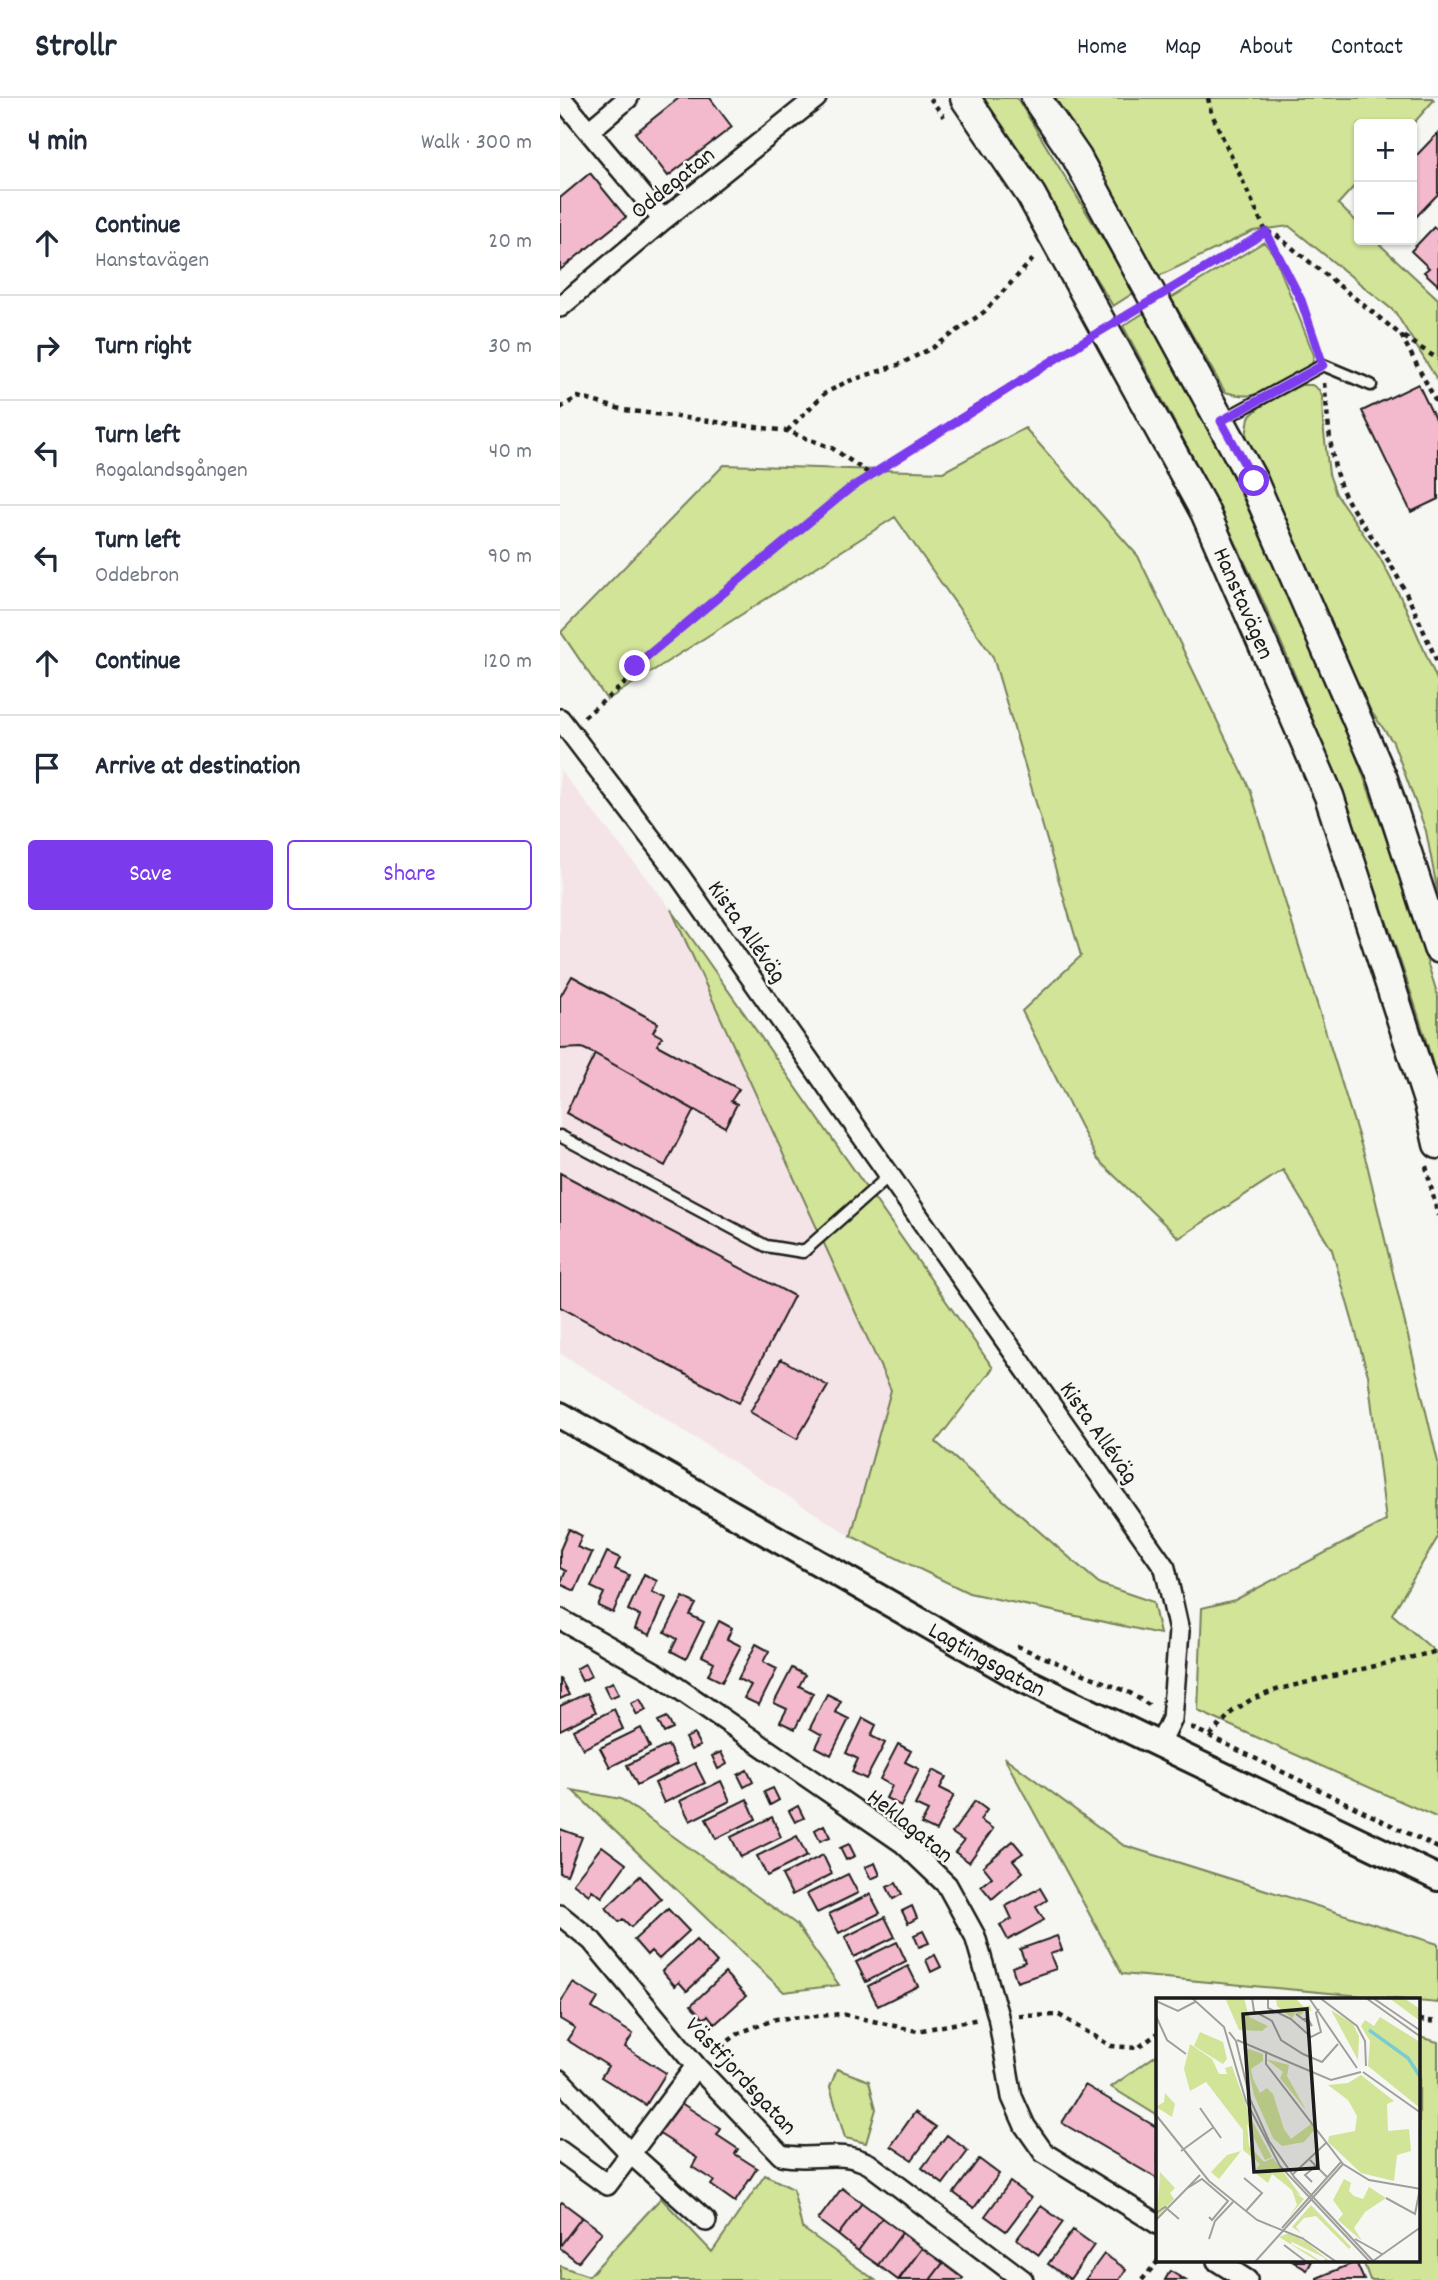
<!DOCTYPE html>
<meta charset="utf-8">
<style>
:root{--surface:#fff;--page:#f2f2f3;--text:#1f2937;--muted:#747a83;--line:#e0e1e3;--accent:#7c3aed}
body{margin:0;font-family:Dekko,sans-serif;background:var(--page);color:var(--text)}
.controls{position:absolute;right:21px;top:21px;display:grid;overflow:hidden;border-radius:7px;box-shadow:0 2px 5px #0004}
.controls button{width:63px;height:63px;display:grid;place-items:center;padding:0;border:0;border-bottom:2px solid var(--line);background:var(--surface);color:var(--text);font:35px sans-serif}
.stop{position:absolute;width:21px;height:21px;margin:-16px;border:5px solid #7c3aed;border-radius:50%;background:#fff}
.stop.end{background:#7c3aed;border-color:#fff;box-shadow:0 2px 7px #0008}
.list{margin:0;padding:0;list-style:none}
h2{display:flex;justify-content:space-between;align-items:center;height:91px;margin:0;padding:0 28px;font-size:30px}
h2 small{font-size:23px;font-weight:400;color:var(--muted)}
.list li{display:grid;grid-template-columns:46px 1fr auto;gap:21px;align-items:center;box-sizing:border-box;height:105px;padding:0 28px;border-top:2px solid var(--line)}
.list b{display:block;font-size:26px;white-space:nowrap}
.list p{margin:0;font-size:23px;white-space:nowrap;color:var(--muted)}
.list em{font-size:23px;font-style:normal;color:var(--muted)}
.actions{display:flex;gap:14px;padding:21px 28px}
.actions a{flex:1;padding:16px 0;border:2px solid var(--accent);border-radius:7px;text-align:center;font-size:24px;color:var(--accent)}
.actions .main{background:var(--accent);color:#fff}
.icon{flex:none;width:38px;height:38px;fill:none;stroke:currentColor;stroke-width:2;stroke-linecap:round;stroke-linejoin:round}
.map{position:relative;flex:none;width:878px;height:2182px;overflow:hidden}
header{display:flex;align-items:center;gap:42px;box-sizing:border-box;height:98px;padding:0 35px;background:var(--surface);border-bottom:2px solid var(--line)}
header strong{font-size:33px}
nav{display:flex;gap:38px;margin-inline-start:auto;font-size:24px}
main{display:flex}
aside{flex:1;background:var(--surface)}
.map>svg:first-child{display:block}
.built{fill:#f5e4e7}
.green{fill:#d1e498;stroke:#76805a;stroke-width:2}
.building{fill:#f3bace;stroke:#1c1c1c;stroke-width:2}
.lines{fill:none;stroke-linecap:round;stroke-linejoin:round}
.service-casing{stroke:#1c1c1c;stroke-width:15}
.minor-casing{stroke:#1c1c1c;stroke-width:24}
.tertiary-casing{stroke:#1c1c1c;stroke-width:30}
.secondary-casing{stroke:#1c1c1c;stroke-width:33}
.path{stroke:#1c1c1c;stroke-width:4.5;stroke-dasharray:5 5;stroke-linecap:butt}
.service{stroke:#f6f6f2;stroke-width:10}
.minor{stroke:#f6f6f2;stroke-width:19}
.tertiary{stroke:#f6f6f2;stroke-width:24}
.secondary{stroke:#f6f6f2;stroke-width:28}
.path-bridge{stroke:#1c1c1c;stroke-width:4.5;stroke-dasharray:5 5;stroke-linecap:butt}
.route{stroke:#7c3aed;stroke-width:9}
.labels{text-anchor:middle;stroke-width:5;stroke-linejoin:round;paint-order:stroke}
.street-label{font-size:24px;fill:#1c1c1c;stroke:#f6f6f2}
.inset-river{fill:none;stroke:#7bccd1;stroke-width:3.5}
.inset-road{fill:none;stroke:#9f9f9c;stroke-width:2}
.view{fill:#1c1c1c;fill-opacity:0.15;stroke:#1c1c1c;stroke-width:3.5}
.inset-edge{fill:none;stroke:#1c1c1c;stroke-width:3.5}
</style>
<header>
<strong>Strollr</strong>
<nav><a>Home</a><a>Map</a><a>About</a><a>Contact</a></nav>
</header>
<main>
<aside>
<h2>4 min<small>Walk · 300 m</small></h2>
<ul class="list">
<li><svg class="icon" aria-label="ahead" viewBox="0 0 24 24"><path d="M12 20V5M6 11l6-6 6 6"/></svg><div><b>Continue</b><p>Hanstavägen</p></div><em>20 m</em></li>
<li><svg class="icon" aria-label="right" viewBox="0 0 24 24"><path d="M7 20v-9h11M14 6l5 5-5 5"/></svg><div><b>Turn right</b></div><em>30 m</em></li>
<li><svg class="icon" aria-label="left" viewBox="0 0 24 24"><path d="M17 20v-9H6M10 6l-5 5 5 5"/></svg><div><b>Turn left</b><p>Rogalandsgången</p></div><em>40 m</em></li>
<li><svg class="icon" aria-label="left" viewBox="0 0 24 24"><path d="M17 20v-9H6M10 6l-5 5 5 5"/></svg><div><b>Turn left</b><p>Oddebron</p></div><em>90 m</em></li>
<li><svg class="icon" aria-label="ahead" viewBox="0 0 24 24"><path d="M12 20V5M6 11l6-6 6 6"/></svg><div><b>Continue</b></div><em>120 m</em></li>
<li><svg class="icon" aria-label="arrive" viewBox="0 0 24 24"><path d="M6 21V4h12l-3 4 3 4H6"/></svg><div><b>Arrive at destination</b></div></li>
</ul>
<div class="actions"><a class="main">Save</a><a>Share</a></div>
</aside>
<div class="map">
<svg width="878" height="2182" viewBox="0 0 878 2182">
<rect width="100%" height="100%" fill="#f6f6f2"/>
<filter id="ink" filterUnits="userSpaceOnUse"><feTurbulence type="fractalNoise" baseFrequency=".0143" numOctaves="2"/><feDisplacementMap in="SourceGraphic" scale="14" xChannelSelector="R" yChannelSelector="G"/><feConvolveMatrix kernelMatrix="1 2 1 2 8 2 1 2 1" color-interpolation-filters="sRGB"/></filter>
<g filter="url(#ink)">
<!-- built -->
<path class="built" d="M0,672L111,811L331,1292L291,1438L0,1255Z"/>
<!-- green -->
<path class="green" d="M422,0H457L575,194L553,208Z
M490,0H872L874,2L852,27L799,26V83L778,106L799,126V142H815L878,201V283L835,214L729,128L693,133L599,178Z
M704,144L714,156L754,257L752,266C734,276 713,292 692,297C682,299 674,296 665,294L611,200Z
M587,213L662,357L736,510L786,630L837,770L878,898V985C861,920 838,857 816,793C778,685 738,577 689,473C651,390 606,309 563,228Z
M741,287H752L759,292L762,298L763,326L769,376L776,396L820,460L845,508L878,584V796L866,733L833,644L810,612L686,339L689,319L702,307Z
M465,330L578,458L690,691L807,1066L878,1364V1439L832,1516L878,1556V1720L638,1613L642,1510L675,1502L826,1423L808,1277L772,1152L723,1072L619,1140L537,1061L462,913L521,858L433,559L335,419L47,602L1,534L164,367L383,374Z
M111,811L433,1270L376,1344L540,1486L593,1504L600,1536L409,1495L291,1438L331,1292Z
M444,1659L563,1747L878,1846V1905L562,1876Z
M12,1692L61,1701L236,1826L279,1887L224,1894Z
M859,1939L878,1944V2182H810L803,2163H859Z
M598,1956V2018L551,1989Z
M277,1971L309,1983L316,2011L306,2045L285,2040L270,1989Z
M205,2077L233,2091L242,2130L315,2182H0V2168L29,2178L101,2100L152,2154Z"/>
<!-- building -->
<path class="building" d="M119,0H150L172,29L108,78L75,35Z
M878,35V96L852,123V62Z
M30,75L66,119L0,172V100Z
M874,129L878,133V187L864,174L869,170L851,153Z
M858,286L878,327V401L851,414L802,313Z
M12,878L98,925L93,934L102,939L97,947L179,991L171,1003L177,1006L165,1029L35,956L22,950L0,951V899Z
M35,956L134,1012L105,1068L6,1015Z
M0,1075L234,1198L179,1305L0,1209Z
M221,1261L268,1288L237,1341L190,1314Z
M9,1431L22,1438L17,1449L32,1455L15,1493L0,1486L6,1473L0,1470V1452Z
M47,1454L60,1460L55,1471L69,1477L53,1515L38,1508L44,1495L31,1489Z
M84,1476L97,1483L92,1494L106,1500L90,1537L75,1531L80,1518L68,1512Z
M123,1499L136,1506L130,1517L144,1524L126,1561L111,1553L117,1541L105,1534Z
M159,1523L172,1530L167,1541L181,1548L162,1584L148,1577L154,1564L142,1558Z
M196,1546L209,1553L203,1564L217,1571L199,1607L184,1600L191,1587L178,1581Z
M25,1566L31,1578L22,1583L16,1571Z
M232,1570L245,1577L239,1588L253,1595L235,1631L220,1624L227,1611L214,1605Z
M0,1580L9,1597L0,1601Z
M53,1584L59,1596L50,1600L44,1588Z
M27,1595L36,1614L0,1632V1608Z
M267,1596L281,1603L275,1614L289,1621L271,1657L256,1649L262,1637L250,1630Z
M80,1601L86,1612L77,1617L71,1605Z
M54,1611L63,1631L23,1651L13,1632Z
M107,1619L113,1631L104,1635L98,1623Z
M303,1620L316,1627L311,1638L325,1645L306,1681L292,1674L298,1661L286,1655Z
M81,1630L90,1649L50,1669L40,1650Z
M134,1636L140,1648L131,1652L125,1640Z
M338,1646L351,1653L345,1664L359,1671L341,1708L326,1700L332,1688L320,1681Z
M108,1647L117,1666L77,1687L67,1667Z
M161,1654L167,1666L158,1671L152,1658Z
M135,1665L145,1685L104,1705L95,1685Z
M187,1672L193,1684L184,1689L178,1677Z
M373,1672L386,1679L380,1690L394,1697L376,1733L361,1726L368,1713L355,1707Z
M161,1683L170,1703L130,1723L120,1703Z
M213,1690L219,1702L210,1707L204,1694Z
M187,1701L196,1721L156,1741L146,1721Z
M415,1703L427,1712L420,1722L433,1731L409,1764L395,1754L404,1743L392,1735Z
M238,1708L244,1720L235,1724L229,1713Z
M212,1719L221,1739L181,1759L171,1739Z
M264,1727L270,1739L260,1743L255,1732Z
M0,1731L22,1739L7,1777L0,1775Z
M237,1738L247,1758L207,1778L197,1758Z
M453,1743L463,1755L453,1762L463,1774L432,1801L421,1788L432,1779L423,1768Z
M289,1746L295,1758L286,1762L280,1750Z
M42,1748L66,1766L42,1799L32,1792L29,1797L13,1785Z
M263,1757L272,1776L232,1797L222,1777Z
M315,1765L320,1777L311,1781L305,1769Z
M288,1776L298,1795L257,1815L247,1796Z
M80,1778L101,1801L71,1829L63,1821L59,1824L46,1810Z
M336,1785L342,1796L333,1801L327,1789Z
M480,1790L487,1802L476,1809L484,1822L448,1842L440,1827L452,1821L446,1808Z
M310,1796L320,1815L279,1835L269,1816Z
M352,1808L357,1820L348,1825L342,1813Z
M108,1811L129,1833L99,1861L91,1853L87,1857L74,1842Z
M325,1819L335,1839L294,1859L285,1839Z
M363,1833L369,1845L359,1849L354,1837Z
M497,1838L502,1852L490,1856L496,1871L457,1884L452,1869L465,1864L460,1851Z
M136,1842L157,1865L127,1893L119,1884L115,1888L102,1873Z
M337,1844L346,1863L306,1884L296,1864Z
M375,1857L381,1869L371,1874L366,1862Z
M348,1868L358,1888L318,1908L308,1888Z
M165,1875L186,1898L155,1926L148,1917L144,1921L131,1907Z
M13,1885L38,1900L32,1910L73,1936L65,1949L106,1975L86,2007L41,1979L48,1968L7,1942L15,1930L0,1921V1905Z
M525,1987L598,2030V2081L502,2025Z
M118,2003L161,2031L157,2037L178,2051L175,2056L197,2070L175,2104L151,2087L154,2083L132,2069L137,2060L98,2035Z
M355,2014L376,2029L352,2062L331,2048Z
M387,2037L408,2053L383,2086L362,2070Z
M419,2061L439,2076L414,2110L394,2095Z
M450,2084L471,2100L446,2133L425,2118Z
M282,2090L302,2105L278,2137L258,2122Z
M2,2104L22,2119L0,2148V2106Z
M302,2105L322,2120L298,2153L278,2137Z
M481,2108L503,2124L479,2157L457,2141Z
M22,2119L42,2134L18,2164L0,2150V2148Z
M322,2120L342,2135L318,2167L298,2153Z
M513,2132L534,2147L510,2181L488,2166Z
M342,2135L362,2150L338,2182L318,2167Z
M362,2150L383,2165L370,2182H339Z
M544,2156L566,2171L559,2182H525Z
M732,2163H752L747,2172Z
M796,2164L804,2182H757V2180Z
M383,2165L403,2180L401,2182H370Z
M610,2173L625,2182H605Z"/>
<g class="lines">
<!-- service casing -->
<g class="service-casing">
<path id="service" d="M662,322L763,267L811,287
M0,1038L206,1148L243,1154L330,1077"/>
</g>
<!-- minor casing -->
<g class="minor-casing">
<path id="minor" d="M1,0L103,122
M29,33L68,0
M0,209L103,122L256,0
M0,621L119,777L605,1470L619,1533L612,1621L599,1648
M0,1521L96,1575L343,1745L387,1787L415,1838L438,1918L452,1999L465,2028L484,2055L598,2126
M0,1817L32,1843L136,1968L221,2057C252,2064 279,2050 309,2066L463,2182
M0,1982L71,2056L146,2123
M0,2053L47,2087L136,1968
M657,2163L687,2182"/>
</g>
<!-- tertiary casing -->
<g class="tertiary-casing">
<g id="tertiary">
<path id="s1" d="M0,1317L462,1581L878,1780"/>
</g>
</g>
<!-- secondary casing -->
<g class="secondary-casing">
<g id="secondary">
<path id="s2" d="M405,0L471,97L645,414L769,698L869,1006L878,1046"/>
<path d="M476,0L517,60L693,383L823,681L878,850"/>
</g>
</g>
<!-- path -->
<path class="path" d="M370,0L384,19
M648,0L651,14L706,134L741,202L758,252
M707,134L716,137L841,237L878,307
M687,145L706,134
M844,239L878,261
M764,285C768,316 769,350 778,381C787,409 810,434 826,459C847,493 862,529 878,566
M0,310L18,299L64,312L227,333L272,350L311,377
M227,333L264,296L286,284L338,267L374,249L424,214L474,160
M24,619L69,582L75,568L289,391L431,300
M866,1068L878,1118
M457,1548L570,1595L592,1609
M631,1629L878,1750
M650,1638L672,1614L692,1601L719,1591L878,1553
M459,1918L499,1917L551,1948L578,1950L598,1935
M859,1922L878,1924
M153,1955L179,1935L216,1921L282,1916L357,1933L419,1921
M582,2182L598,2163"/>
<!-- service -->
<use href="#service" class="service"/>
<!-- minor -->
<use href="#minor" class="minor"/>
<!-- tertiary -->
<use href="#tertiary" class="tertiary"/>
<!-- secondary -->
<use href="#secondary" class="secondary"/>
<!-- path-bridge -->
<path class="path-bridge" d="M431,300L687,145"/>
</g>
</g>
<g class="lines" filter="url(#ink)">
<!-- route -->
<path class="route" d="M75,568L289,391L524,243L706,134L741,202L763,267L661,323L694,383"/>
</g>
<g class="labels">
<!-- street labels -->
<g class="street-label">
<text transform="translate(112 84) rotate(-39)" y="8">Oddegatan</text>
<text dy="8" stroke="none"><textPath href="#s2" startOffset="578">Hanstavägen</textPath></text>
<text transform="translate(188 833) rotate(55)" y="8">Kista Alléväg</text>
<text transform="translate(540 1334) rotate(55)" y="8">Kista Alléväg</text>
<text dy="8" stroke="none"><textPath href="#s1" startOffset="492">Lagtingsgatan</textPath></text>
<text transform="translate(351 1727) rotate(39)" y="8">Heklagatan</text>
<text transform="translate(182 1977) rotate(47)" y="8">Västfjordsgatan</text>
</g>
</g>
<!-- overview -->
<g transform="translate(596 1900)">
<rect width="264" height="264" fill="#f6f6f2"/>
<path d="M69,0H88L93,19L112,28L106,33L83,32ZM120,0H139L148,9L154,7L155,13L149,12L144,18L140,14L136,20L121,8ZM233,0H248L264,11V23ZM175,12L197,26L203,38L202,62ZM224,19L264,44V110L212,68L214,43L205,28L209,22L218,28ZM44,34L67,44L71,61L67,66L38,48ZM34,46L56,61L63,76H71L69,70L76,68L95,121L116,159L109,162L91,126L93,148L108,164L117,160L145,198L138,194L148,201L133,219L141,207L136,192L116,176L112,185L98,174L104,166L87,152V132L50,84L34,93L28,71ZM87,49L107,56V63L95,71L97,81L104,95L111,90L117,96L128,131L135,141L155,126L159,131L148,144L126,148L117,140L98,97ZM110,61L133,67L131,78L150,112L124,80L127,74ZM205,77L238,103L231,106L232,133L253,131L255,153L241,157L238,183L205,175L172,144L173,138L199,133L201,118L192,102L172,87L192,85ZM9,95L19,106L16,119L0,109L8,104ZM85,153L63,181L55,174L71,157ZM4,174L19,190L14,195L18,201L1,219ZM188,181L195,185L193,193L198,198L207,201L213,189L230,200L209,214L198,230L206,243L182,222L187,216L177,202ZM155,207L195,249L193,251L160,218L148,220L140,229L145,235L136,229ZM133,235L150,244L176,265L168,264L169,260L136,244L135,246L154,256L165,264H163L123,239Z" fill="#d1e498"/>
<path class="inset-river" d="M213,32L252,60L265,80"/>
<path class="inset-road" d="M36,0L68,29L90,103L124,168L215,265M96,0L98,13L116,23L125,42L147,56L166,64L182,46M112,0V10L135,21L155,39L165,34L160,15L163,11M153,0L201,70M164,0L201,28L209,43L210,68M210,0L265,39M217,0L265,33M0,3L22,13L39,4M140,16L156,28L152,21H146M0,18L11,42L30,56M73,34L80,43L94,101L113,143L139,180L219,265M81,42L175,82L205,74M110,53V66L187,166L213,182L265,191M207,74L265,115M44,110L65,140M0,117L53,183L101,222L148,241M25,153L58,129M154,162L171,179M136,177L170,145M88,180L106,195L90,213M156,184L149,177L160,168M30,191L46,181L72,203L56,222L53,219M230,200L259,216L265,185M0,215L9,209L23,221M0,222L44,177M126,230L185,164M146,240L182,265M53,241L59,223L77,204M199,241L226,256M128,247L152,265M217,263L265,229M98,265L187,166"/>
<path class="view" d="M151,11L162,170L98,174L87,16Z"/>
<rect width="264" height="264" class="inset-edge"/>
</g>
</svg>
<div class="controls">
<button>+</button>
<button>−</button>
</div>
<div class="stop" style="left:694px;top:383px"></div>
<div class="stop end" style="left:75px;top:568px"></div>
</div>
</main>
